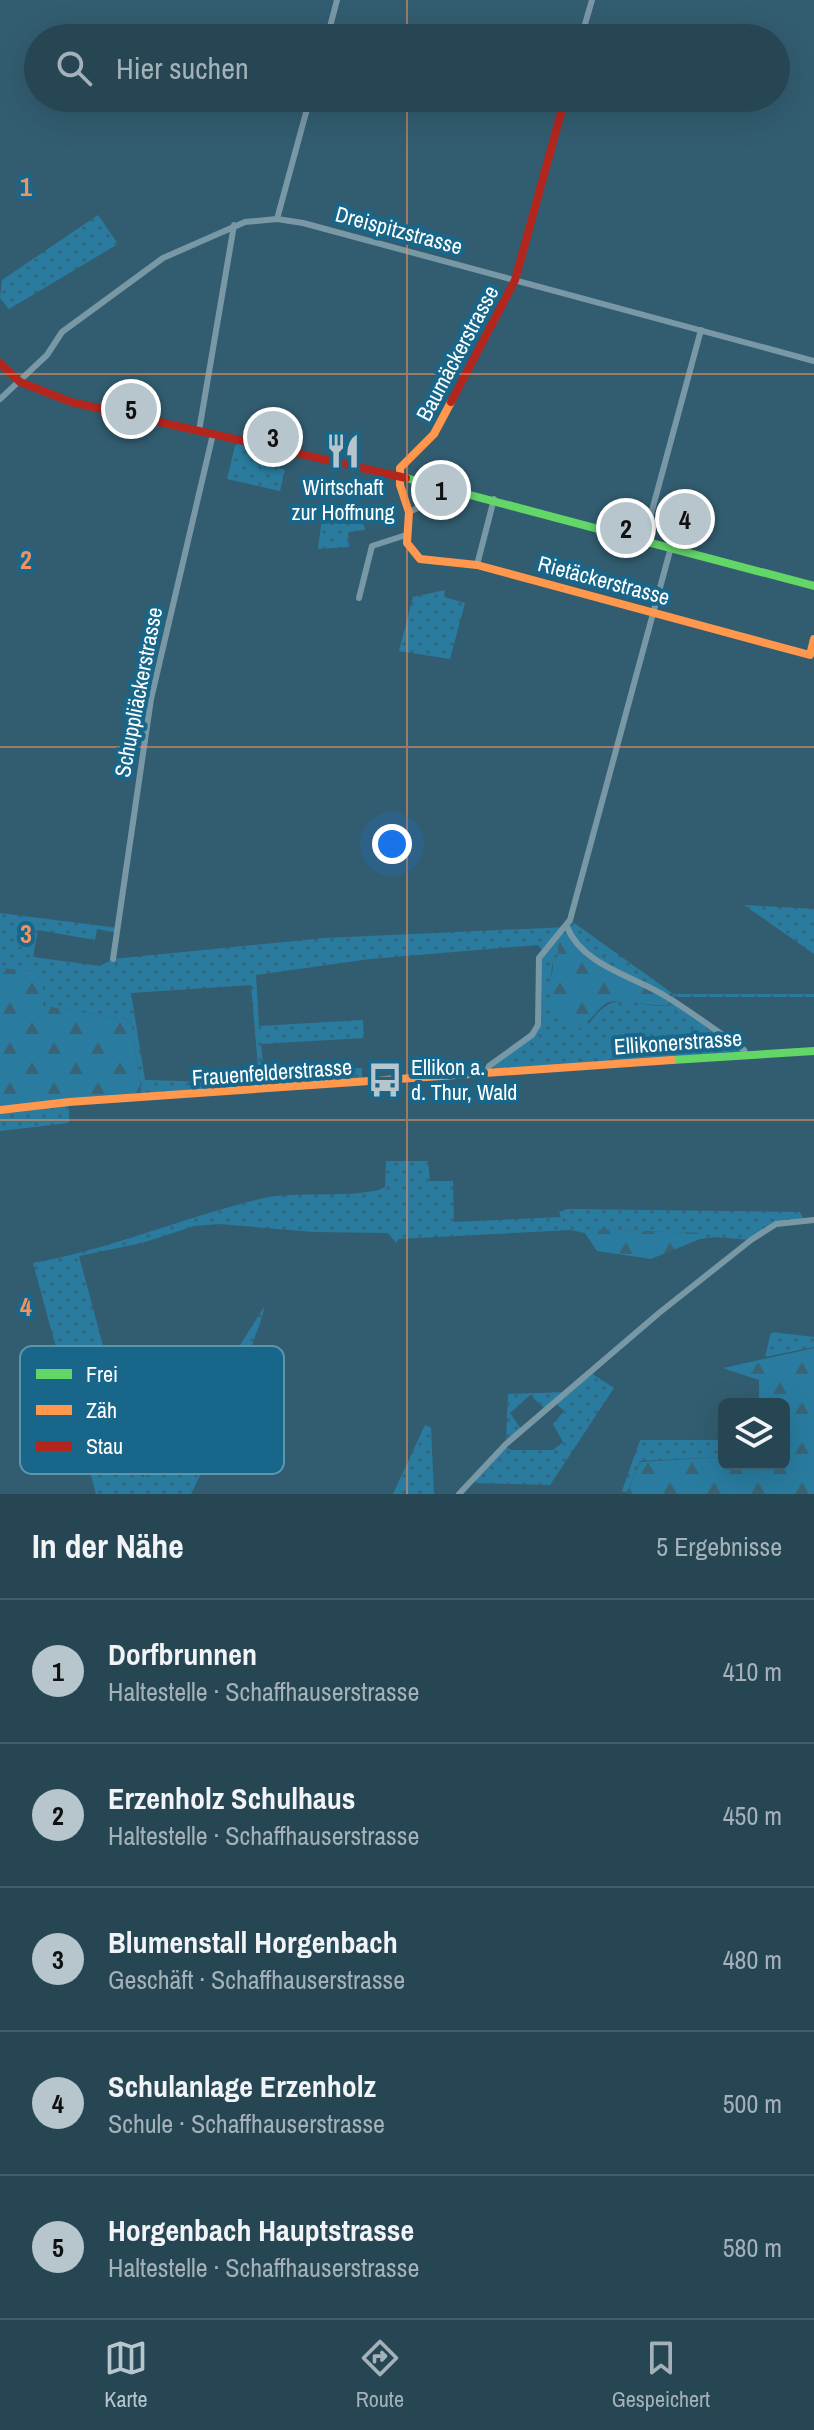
<!DOCTYPE html>
<html lang="de">
<meta charset="utf-8">
<style>
:root{--surface:#264654;--page:#2e4d5a;--text:#f1f3f6;--muted:#a4b1b8;--line:#425e6b;--accent:#b7c6cd}
body{margin:0;font-family:"Archivo Narrow",sans-serif;background:var(--page);color:var(--text)}
.controls{position:absolute;right:24px;bottom:24px;display:grid;overflow:hidden;border-radius:12px;box-shadow:0 8px 32px #0002}
.controls button{width:72px;height:72px;display:grid;place-items:center;padding:0;border:0;border-bottom:2px solid var(--line);background:var(--surface);color:var(--text);font:40px sans-serif}
.you{position:absolute;left:392px;top:844px;width:28px;height:28px;margin:-20px;border:6px solid #fff;border-radius:50%;background:#1a73e8;box-shadow:0 0 0 12px #1a73e833}
.badge{display:grid;place-items:center;width:52px;height:52px;border-radius:50%;background:var(--accent);color:#111;font-size:26px;font-weight:700}
.pin{position:absolute;translate:-50% -50%;border:4px solid #fff;box-shadow:0 2px 8px #0006}
.list{margin:0;padding:0;list-style:none}
h2{display:flex;justify-content:space-between;align-items:center;height:104px;margin:0;padding:0 32px;font-size:34px}
h2 small{font-size:26px;font-weight:400;color:var(--muted)}
.list li{display:grid;grid-template-columns:52px 1fr auto;gap:24px;align-items:center;box-sizing:border-box;height:144px;padding:0 32px;border-top:2px solid var(--line)}
.list b{display:block;font-size:30px;white-space:nowrap}
.list p{margin:0;font-size:26px;white-space:nowrap;color:var(--muted)}
.list em{font-size:26px;font-style:normal;color:var(--muted)}
.icon{flex:none;width:44px;height:44px;fill:none;stroke:currentColor;stroke-width:2;stroke-linecap:round;stroke-linejoin:round}
.map{position:relative;flex:none;width:814px;height:1494px;overflow:hidden}
.search{position:absolute;background:var(--surface);box-shadow:0 8px 32px #0002;left:24px;right:24px;top:24px;height:88px;display:flex;align-items:center;gap:20px;box-sizing:border-box;padding:0 28px;border-radius:44px;color:var(--muted);font-size:30px}
.sheet{height:824px;background:var(--surface)}
nav{display:flex;justify-content:space-around;align-items:center;box-sizing:border-box;height:112px;border-top:2px solid var(--line);background:var(--surface);font-size:22px;color:var(--muted)}
nav a{display:grid;justify-items:center;gap:4px}
nav .on{color:var(--accent)}
.map>svg:first-child{display:block}
.green{fill:url(#green-dots);fill-rule:evenodd}
.forest{fill:url(#forest-firs)}
.lines{fill:none;stroke-linecap:round;stroke-linejoin:round}
.street{stroke:#7998a5;stroke-width:6}
.fast{stroke:#63d668;stroke-width:8}
.slow{stroke:#ff974d;stroke-width:8}
.jam{stroke:#b3261e;stroke-width:8}
.grid{fill:none;stroke:#f09361;stroke-width:2;stroke-opacity:0.55}
.labels{text-anchor:middle;stroke-width:8;stroke-linejoin:round;paint-order:stroke}
.street-label{font-size:22px;fill:#fff;stroke:#18678a}
.poi-label{font-size:22px;fill:#fff;stroke:#18678a}
.key{fill:#18678a;stroke:#5d95ad;stroke-width:2}
.key-label{font-size:22px;fill:#fff}
.grid-label{font-size:26px;text-anchor:middle;font-weight:bold;fill:#f09361;stroke:#18678a;stroke-width:8;stroke-linejoin:round;paint-order:stroke}
</style>
<div class="map">
<svg width="814" height="1494" viewBox="0 0 814 1494">
<defs>
<pattern id="green-dots" width="8" height="8" patternUnits="userSpaceOnUse" patternTransform="scale(2)"><rect width="8" height="8" fill="#297c9f"/><path d="M2 2h.1M6 6h.1" fill="none" stroke="#3a6476" stroke-width="1.8" stroke-linecap="round"/></pattern>
<pattern id="forest-firs" width="22" height="20" patternUnits="userSpaceOnUse" patternTransform="scale(2)"><rect width="22" height="20" fill="#297c9f"/><path d="M5 1l3.5 6h-7zM16 11l3.5 6h-7z" fill="#3a6476"/></pattern>
</defs>
<rect width="100%" height="100%" fill="#325d70"/>
<!-- green -->
<path class="green" d="M98,215L118,244L9,309L0,298L2,280Z
M236,442L276,451L273,466L285,470L280,491L227,479Z
M324,502L362,512L365,530L348,532L349,547L318,549Z
M445,590L444,597L465,603L450,659L399,651L413,597Z
M744,905L814,909V954Z
M0,913L118,928V933L97,929L95,940L38,930L33,957L100,966L113,959L325,938L567,927L570,920L672,993L666,996L558,956L553,960L549,991L589,1024C618,980 638,1015 676,1003L746,1055L487,1069L538,1025L542,950L538,945L370,959L256,975L259,1026L363,1020L364,1038L261,1044L264,1073L362,1068V1084L142,1098L131,1020L43,1006L42,972L0,968ZM251,985L259,1078L210,1082L145,1080L131,993Z
M673,994H814V997H672Z
M69,1102V1123L0,1131V1110Z
M386,1161H428L430,1181H453L454,1222L561,1217L559,1212L568,1209L800,1212L804,1220L776,1224L751,1240L716,1237L700,1239L699,1233L588,1229L585,1233L570,1230L398,1239L396,1243L388,1233L314,1232L219,1224L194,1226L142,1243L79,1256L128,1439L107,1445L104,1450L113,1476L138,1469L142,1477L168,1461L160,1435L189,1433L210,1393L264,1307C262,1325 250,1342 249,1360L255,1361L191,1494H96L33,1263C112,1249 186,1216 264,1198C294,1191 365,1199 385,1187Z
M771,1332L814,1337V1347L765,1357Z
M591,1373L614,1388L550,1485L476,1483L475,1478L506,1447L511,1450H553L563,1442L553,1424L564,1411L553,1401L544,1408L530,1395L510,1413L521,1429L506,1440L508,1394L568,1392Z
M425,1425L431,1428L434,1494H393Z
M640,1440H724V1457L640,1461L627,1493L622,1491Z"/>
<!-- forest -->
<path class="forest" d="M571,936L605,965L676,1003C657,1009 633,1000 614,1001C594,1001 582,1050 560,1020C556,1014 549,999 549,991C549,981 554,971 553,960L558,956V942Z
M0,968L43,972V1006L131,1020L142,1098L0,1110Z
M587,1229L700,1233V1239L651,1259L597,1251L585,1233Z
M814,1348V1494H627L640,1462L724,1457V1464H784V1404H759V1380L723,1368Z"/>
<g class="lines">
<!-- street -->
<path class="street" d="M327,38L337,0
M581,38L592,0
M277,219L310,98
M0,399L47,355L62,332L163,258L245,222L277,219L303,223L814,361
M199,431L234,225
M409,512L457,490
M644,540L701,330
M477,565L494,499
M359,598L372,546L406,535
M567,927C583,966 634,976 667,997C693,1013 718,1032 744,1050L746,1055
M113,959L151,699L213,434
M487,1072L489,1066L532,1035L538,1025L539,958L570,920L671,547
M459,1494L506,1444L659,1313L751,1240L776,1224L814,1220"/>
<!-- fast -->
<path class="fast" d="M406,478L814,586
M672,1060L814,1051"/>
<!-- slow -->
<path class="slow" d="M451,402L434,434L400,468V485L409,512L407,543L420,559L477,565L810,655L814,639
M0,1110L69,1102L672,1060"/>
<!-- jam -->
<path class="jam" d="M0,363L20,382L71,402L406,478
M451,402L515,280L565,98"/>
</g>
<!-- grid -->
<path class="grid" d="M407,0V38M407,98V1494M0,374H814M0,747H814M0,1120H814"/>
<!-- icons -->
<defs>
<g id="restaurant-bare" transform="scale(2.76)"><path d="M-5-6h1v4h1v-4h1v4h1v-4h1v5L-1.5 .5V6h-2V.5L-5-1ZM5-6V6H3V1.5H1.5Q1.5-4 5-6Z" fill="#b7c6cd" stroke="#18678a" stroke-width="2.5" paint-order="stroke"/></g>
<g id="bus-bare" transform="scale(2.76)"><path d="M-5-6H5V4H4V6H2V4H-2V6H-4V4H-5ZM-3.5-4V0h7V-4ZM-3.5 1.2v1.5H-2V1.2ZM2 1.2v1.5H3.5V1.2Z" fill="#b7c6cd" stroke="#18678a" stroke-width="2.5" paint-order="stroke"/></g>
</defs>
<g fill-rule="evenodd">
<use href="#restaurant-bare" x="343" y="451"/>
<use href="#bus-bare" x="385" y="1080"/>
</g>
<g class="labels">
<!-- street labels -->
<g class="street-label">
<text transform="translate(399 230) rotate(15)" y="8">Dreispitzstrasse</text>
<text transform="translate(457 353) rotate(-62)" y="8">Baumäckerstrasse</text>
<text transform="translate(604 580) rotate(15)" y="8">Rietäckerstrasse</text>
<text transform="translate(138 692) rotate(-79)" y="8">Schuppliäckerstrasse</text>
<text transform="translate(678 1042) rotate(-4)" y="8">Ellikonerstrasse</text>
<text transform="translate(272 1072) rotate(-4)" y="8">Frauenfelderstrasse</text>
</g>
<!-- poi labels -->
<g class="poi-label">
<text x="343" y="495">Wirtschaft<tspan x="343" dy="25">zur Hoffnung</tspan></text>
<text x="411" y="1075" text-anchor="start">Ellikon a.<tspan x="411" dy="25">d. Thur, Wald</tspan></text>
</g>
</g>
<!-- legend -->
<rect x="20" y="1346" width="264" height="128" rx="12" class="key"/>
<rect x="36" y="1369" width="36" height="10" fill="#63d668"/>
<rect x="36" y="1405" width="36" height="10" fill="#ff974d"/>
<rect x="36" y="1441" width="36" height="10" fill="#b3261e"/>
<g class="key-label">
<text x="86" y="1382">Frei</text>
<text x="86" y="1418">Zäh</text>
<text x="86" y="1454">Stau</text>
</g>
<g class="grid-label">
<text x="26" y="196">1</text>
<text x="26" y="569">2</text>
<text x="26" y="943">3</text>
<text x="26" y="1316">4</text>
</g>
</svg>
<div class="controls">
<button><svg class="icon" aria-label="layers" viewBox="0 0 24 24"><path d="M12 4l9 5-9 5-9-5zM3 14l9 5 9-5"/></svg></button>
</div>
<div class="you"></div>
<div class="pin badge" style="left:441px;top:490px">1</div>
<div class="pin badge" style="left:626px;top:528px">2</div>
<div class="pin badge" style="left:273px;top:437px">3</div>
<div class="pin badge" style="left:685px;top:519px">4</div>
<div class="pin badge" style="left:131px;top:409px">5</div>
<div class="search"><svg class="icon" aria-label="search" viewBox="0 0 24 24"><circle cx="10" cy="10" r="6"/><path d="M15 15l6 6"/></svg>Hier suchen</div>
</div>
<section class="sheet">
<h2>In der Nähe<small>5 Ergebnisse</small></h2>
<ul class="list">
<li><span class="badge">1</span><div><b>Dorfbrunnen</b><p>Haltestelle · Schaffhauserstrasse</p></div><em>410 m</em></li>
<li><span class="badge">2</span><div><b>Erzenholz Schulhaus</b><p>Haltestelle · Schaffhauserstrasse</p></div><em>450 m</em></li>
<li><span class="badge">3</span><div><b>Blumenstall Horgenbach</b><p>Geschäft · Schaffhauserstrasse</p></div><em>480 m</em></li>
<li><span class="badge">4</span><div><b>Schulanlage Erzenholz</b><p>Schule · Schaffhauserstrasse</p></div><em>500 m</em></li>
<li><span class="badge">5</span><div><b>Horgenbach Hauptstrasse</b><p>Haltestelle · Schaffhauserstrasse</p></div><em>580 m</em></li>
</ul>
</section>
<nav>
<a class="on"><svg class="icon" aria-label="map" viewBox="0 0 24 24"><path d="M3 6l6-2 6 2 6-2v14l-6 2-6-2-6 2zM9 4v14M15 6v14"/></svg>Karte</a>
<a><svg class="icon" aria-label="directions" viewBox="0 0 24 24"><path d="M12 3l9 9-9 9-9-9zM9 14v-3h6M13 9l2 2-2 2"/></svg>Route</a>
<a><svg class="icon" aria-label="saved" viewBox="0 0 24 24"><path d="M7 4h10v16l-5-4-5 4z"/></svg>Gespeichert</a>
</nav>
